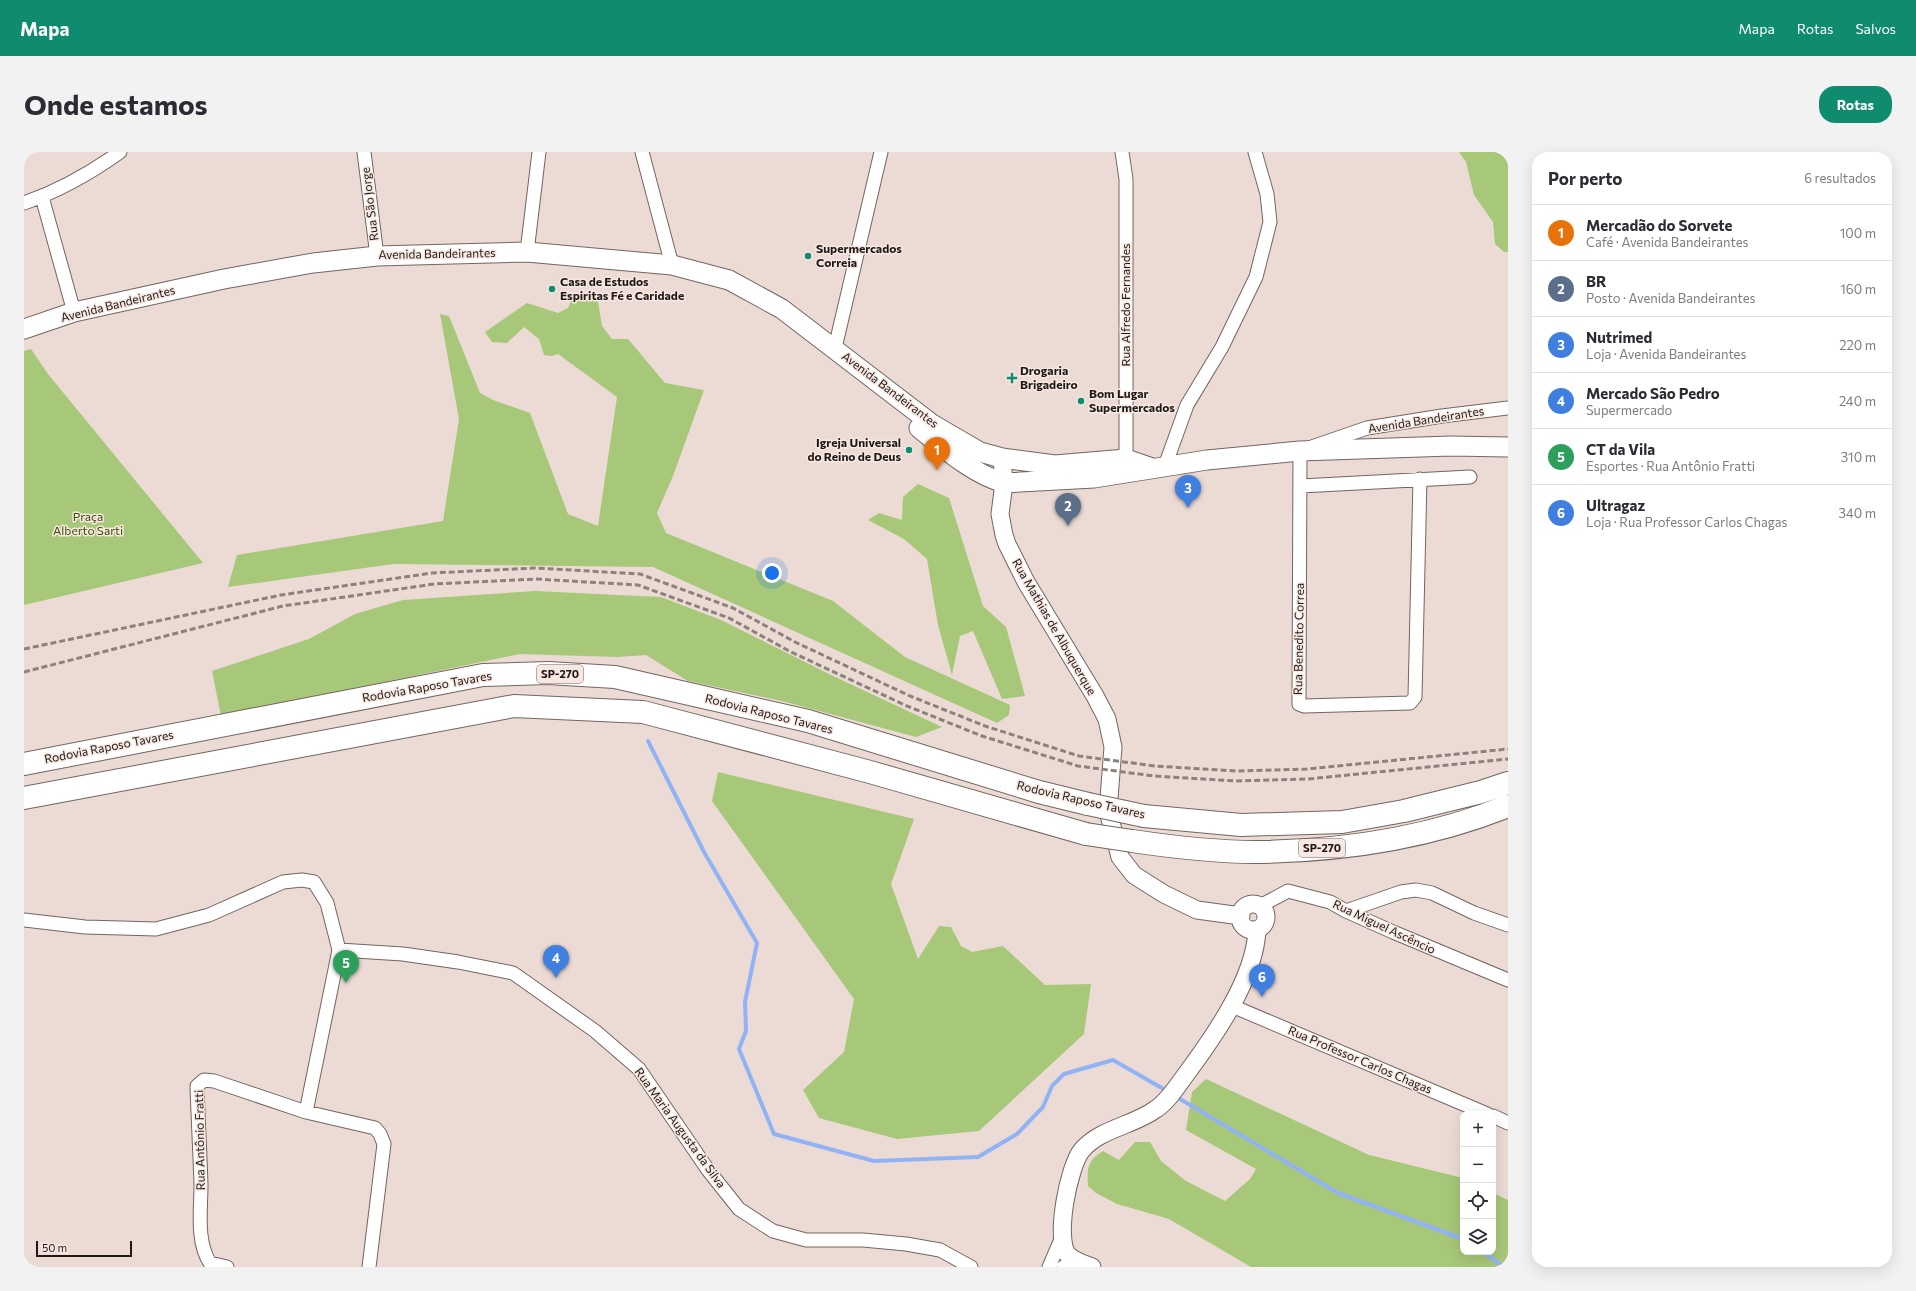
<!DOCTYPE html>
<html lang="pt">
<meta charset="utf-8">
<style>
:root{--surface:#fff;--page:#f2f2f3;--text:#2b2b33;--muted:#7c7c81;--line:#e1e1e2;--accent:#0f8c6f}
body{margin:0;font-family:Commissioner,sans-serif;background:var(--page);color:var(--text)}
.controls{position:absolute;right:12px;bottom:12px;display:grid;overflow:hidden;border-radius:8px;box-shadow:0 4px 16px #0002}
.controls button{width:36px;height:36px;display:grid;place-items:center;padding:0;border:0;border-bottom:1px solid var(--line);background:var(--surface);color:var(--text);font:20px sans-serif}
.scale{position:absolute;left:12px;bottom:10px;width:96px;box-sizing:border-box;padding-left:4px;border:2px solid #1e1917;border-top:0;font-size:11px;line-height:14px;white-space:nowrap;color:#1e1917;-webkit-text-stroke:3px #f8e8e1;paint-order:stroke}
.you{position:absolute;left:748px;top:421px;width:14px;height:14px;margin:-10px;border:3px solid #fff;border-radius:50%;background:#1a73e8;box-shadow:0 0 0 6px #1a73e833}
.badge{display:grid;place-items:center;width:26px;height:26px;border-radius:50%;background:var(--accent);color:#fff;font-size:13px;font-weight:700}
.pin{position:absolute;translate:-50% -33px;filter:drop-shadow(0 1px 2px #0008)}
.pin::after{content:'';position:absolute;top:21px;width:14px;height:12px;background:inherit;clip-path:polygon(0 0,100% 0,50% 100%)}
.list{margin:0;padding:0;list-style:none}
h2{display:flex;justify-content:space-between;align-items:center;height:52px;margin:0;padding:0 16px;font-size:17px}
h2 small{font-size:13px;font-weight:400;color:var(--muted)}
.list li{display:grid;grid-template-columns:26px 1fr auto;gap:12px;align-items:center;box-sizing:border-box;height:56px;padding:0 16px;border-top:1px solid var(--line)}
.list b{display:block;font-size:15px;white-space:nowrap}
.list p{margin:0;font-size:13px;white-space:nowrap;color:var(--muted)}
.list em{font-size:13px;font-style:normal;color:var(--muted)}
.icon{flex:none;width:22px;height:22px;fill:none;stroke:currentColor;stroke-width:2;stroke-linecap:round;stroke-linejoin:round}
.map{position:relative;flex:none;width:1484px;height:1115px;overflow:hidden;border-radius:16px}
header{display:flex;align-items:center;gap:24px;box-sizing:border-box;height:56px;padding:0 20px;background:var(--accent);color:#fff}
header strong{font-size:19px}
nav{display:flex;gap:22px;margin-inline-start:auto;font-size:14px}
.intro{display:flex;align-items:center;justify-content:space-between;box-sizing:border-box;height:96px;padding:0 24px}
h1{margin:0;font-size:28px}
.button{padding:10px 18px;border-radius:16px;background:var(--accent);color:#fff;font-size:14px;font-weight:700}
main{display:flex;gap:24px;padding:0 24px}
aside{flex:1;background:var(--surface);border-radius:16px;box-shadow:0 4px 16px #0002}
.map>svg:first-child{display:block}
.green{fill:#a7c779}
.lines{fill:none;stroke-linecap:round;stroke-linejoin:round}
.stream{stroke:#91b3f6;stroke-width:4}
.minor-casing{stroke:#73655f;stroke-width:15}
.tertiary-casing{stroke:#73655f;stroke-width:19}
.secondary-casing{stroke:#73655f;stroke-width:21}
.motorway-casing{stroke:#73655f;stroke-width:24}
.minor{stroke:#fff;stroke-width:13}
.tertiary{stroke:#fff;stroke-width:17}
.secondary{stroke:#fff;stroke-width:19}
.motorway{stroke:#fff;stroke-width:22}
.rail{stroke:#8c817c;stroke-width:3;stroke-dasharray:6 3;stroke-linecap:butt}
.motorway-bridge-casing{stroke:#73655f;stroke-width:24;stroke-linecap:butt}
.motorway-bridge{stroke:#fff;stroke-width:22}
.poi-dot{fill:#0f8c6f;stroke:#f8e8e1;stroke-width:1.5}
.labels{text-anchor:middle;stroke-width:3;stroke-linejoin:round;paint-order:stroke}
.shield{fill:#f8e8e1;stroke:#5f5754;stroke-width:1}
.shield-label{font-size:11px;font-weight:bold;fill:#1e1917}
.street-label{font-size:12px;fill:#1e1917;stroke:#f8e8e1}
.poi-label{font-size:12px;font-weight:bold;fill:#1e1917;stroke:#f8e8e1;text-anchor:start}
.park-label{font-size:12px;fill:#364d06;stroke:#f8e8e1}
</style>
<header>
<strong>Mapa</strong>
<nav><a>Mapa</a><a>Rotas</a><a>Salvos</a></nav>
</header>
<div class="intro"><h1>Onde estamos</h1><a class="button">Rotas</a></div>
<main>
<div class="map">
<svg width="1484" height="1115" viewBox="0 0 1484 1115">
<rect width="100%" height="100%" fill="#ebdbd4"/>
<!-- green -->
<path class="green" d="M1435,0H1484V100H1480L1471,92L1469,70L1450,43L1442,10Z
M549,144H573L578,174L588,187H604L641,231L680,238L649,324L633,361L642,381L809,449L881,505L986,553L985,563L973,571L629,415L369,412L204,435L213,403L419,369L435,267L416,162L425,164L456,241L469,248L506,261L544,362L574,374L593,245L534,202L528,204L520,203L515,187L500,175L483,191L468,190L461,180L503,151L534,161L544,156Z
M7,197L24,222L179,411L0,453V199Z
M894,332L925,346L959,454L982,475L1001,544L978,547L949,479L936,484L928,523L914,473L903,407L880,387L844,368L855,361L878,368L879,345Z
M511,439L637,445L697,468L807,523L918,575L892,585L758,549L664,529L622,503L593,505L496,502L197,564L188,519L285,487L331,462L379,448Z
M694,620L890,667L867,732L894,807L915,774L927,775L937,794L948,800L979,794L1021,833L1067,832L1060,882L955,979L873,987L795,966L779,938L820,900L830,847L688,649Z
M1182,927L1345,1003L1439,1026V1100H1469V1041L1484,1048V1115H1227L1145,1067L1093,1052L1072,1041L1064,1034C1063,1016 1063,1009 1079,999L1095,1008L1111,990H1126L1137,1009L1162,1029L1201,1049L1226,1027L1232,1017L1162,978L1168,940Z"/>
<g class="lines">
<!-- stream -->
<path class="stream" d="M624,589L680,700L733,791L721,850L722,879L715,897L750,982L850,1009L954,1005L993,982L1019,955L1028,934L1040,922L1089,908L1143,939
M1151,944L1314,1041L1439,1087
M1459,1100L1480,1115"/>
<!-- minor casing -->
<g class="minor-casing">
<path id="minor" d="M340,0L353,104
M618,0L648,113
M1098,0L1102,27V307
M18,45L50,160
M0,51C32,40 68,20 96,0
M503,100L515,0
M811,196L857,0
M1141,314L1163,253L1198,195L1232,125L1246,70L1243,42L1231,0
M1396,327L1391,545L1386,551L1280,554L1275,552L1276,299L1343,276L1418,264L1484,256
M1277,334L1446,325
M1236,754L1264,739L1306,750L1322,759L1369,780L1484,828
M1322,759L1377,740L1392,738L1408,741L1450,761L1484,773
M0,768L61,775L132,777L185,763L259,730L278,728L290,730L303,751L315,798L379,802L434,810L489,821L571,879L615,917L684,1018L715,1057L749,1079L782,1088H839L882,1092L916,1098L947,1115
M1208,854L1463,962
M282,960L351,976L356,982L360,992L345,1115
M1469,964L1484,971
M203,1115L186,1111C172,1089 177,1058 177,1033C176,1000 174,967 173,934L180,928L190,929L282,960L315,798
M1025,1115L1038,1085
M1039,1115L1051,1108"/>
</g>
<!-- tertiary casing -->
<g class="tertiary-casing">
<path id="tertiary" d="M978,306L980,331L976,362L980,383L983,392L1002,430L1071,544L1083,567L1089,595L1084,659L1096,705L1110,723L1140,742L1173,758L1217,764
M1216 765a13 13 0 1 1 26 0a13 13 0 1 1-26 0Z
M1068,1115C1060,1112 1050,1109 1044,1103C1030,1087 1045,1013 1058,998C1077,976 1109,974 1132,957C1143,950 1152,936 1160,925C1189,886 1231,827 1233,778"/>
</g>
<!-- secondary casing -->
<g class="secondary-casing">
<path id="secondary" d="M0,177L50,160L200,127L289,111L353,104L503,100L648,113L705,128L758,157L908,272L956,300L978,306L1031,313L1102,307L1128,316
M895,276C921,297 947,321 980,331L1070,326L1183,308L1276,299L1427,294L1484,295"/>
</g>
<!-- motorway casing -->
<g class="motorway-casing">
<path id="motorway" d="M0,612L459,523L524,521L591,525L784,569L1015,640L1064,652
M0,646L490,554L619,560L846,620L1062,682
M1120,664L1217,673L1318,670L1380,659L1457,640L1484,631
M1108,689C1149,695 1190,700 1232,700C1316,699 1405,686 1484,654"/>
</g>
<!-- minor -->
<use href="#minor" class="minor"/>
<!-- tertiary -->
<use href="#tertiary" class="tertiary"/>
<!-- secondary -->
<use href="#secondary" class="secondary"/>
<!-- motorway -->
<use href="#motorway" class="motorway"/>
<!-- rail -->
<path class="rail" d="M0,497L257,443L408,421L511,416L616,422L709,456L771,490L886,544L961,574L1055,604L1131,614L1212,619L1283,617L1484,597
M0,520L259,454L410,432L512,427L614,433L705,466L767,500L883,554L958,584L1054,614L1130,624L1212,629L1284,627L1484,607"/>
<!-- motorway-bridge casing -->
<g class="motorway-bridge-casing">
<path id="motorway-bridge" d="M1064,652L1120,664
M1062,682L1108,689"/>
</g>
<!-- motorway-bridge -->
<use href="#motorway-bridge" class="motorway-bridge"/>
</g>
<!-- markers -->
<g class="poi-dot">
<circle cx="784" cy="104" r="4"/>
<circle cx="528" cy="137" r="4"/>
<path d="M986 220h4v4h4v4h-4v4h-4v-4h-4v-4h4z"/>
<circle cx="1057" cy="249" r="4"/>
<circle cx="885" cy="298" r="4"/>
</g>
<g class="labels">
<!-- shield labels -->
<g class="shield">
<rect x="513" y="513" width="46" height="18" rx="3"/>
<rect x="1275" y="687" width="46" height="18" rx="3"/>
</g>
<g class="shield-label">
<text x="536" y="526">SP-270</text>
<text x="1298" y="700">SP-270</text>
</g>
<!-- street labels -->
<g class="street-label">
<text transform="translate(346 52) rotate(-97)" y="4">Rua São Jorge</text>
<text transform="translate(413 102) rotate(-1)" y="4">Avenida Bandeirantes</text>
<text transform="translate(94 152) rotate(-14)" y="4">Avenida Bandeirantes</text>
<text transform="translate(1102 153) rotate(-90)" y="4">Rua Alfredo Fernandes</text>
<text transform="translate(866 238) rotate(37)" y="4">Avenida Bandeirantes</text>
<text transform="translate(1402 268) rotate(-9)" y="4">Avenida Bandeirantes</text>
<text transform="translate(1030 475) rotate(60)" y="4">Rua Mathias de Albuquerque</text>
<text transform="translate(1275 487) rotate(-89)" y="4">Rua Benedito Correa</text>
<text transform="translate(403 535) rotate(-10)" y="4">Rodovia Raposo Tavares</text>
<text transform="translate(745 562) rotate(14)" y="4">Rodovia Raposo Tavares</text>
<text transform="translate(85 595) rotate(-11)" y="4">Rodovia Raposo Tavares</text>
<text transform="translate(1057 648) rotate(13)" y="4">Rodovia Raposo Tavares</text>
<text transform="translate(1360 775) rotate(25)" y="4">Rua Miguel Ascêncio</text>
<text transform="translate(1336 908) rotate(23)" y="4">Rua Professor Carlos Chagas</text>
<text transform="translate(656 976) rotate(54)" y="4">Rua Maria Augusta da Silva</text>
<text transform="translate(176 988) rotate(-91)" y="4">Rua Antônio Fratti</text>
</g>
<!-- poi labels -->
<g class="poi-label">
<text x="792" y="101">Supermercados<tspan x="792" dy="14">Correia</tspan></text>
<text x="536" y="134">Casa de Estudos<tspan x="536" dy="14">Espiritas Fé e Caridade</tspan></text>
<text x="996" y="223">Drogaria<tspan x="996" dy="14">Brigadeiro</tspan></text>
<text x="1065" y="246">Bom Lugar<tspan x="1065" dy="14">Supermercados</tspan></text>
<text x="877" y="295" text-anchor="end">Igreja Universal<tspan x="877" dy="14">do Reino de Deus</tspan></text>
</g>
<!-- park labels -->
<g class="park-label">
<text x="64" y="369">Praça<tspan x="64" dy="14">Alberto Sarti</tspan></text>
</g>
</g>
</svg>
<div class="controls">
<button>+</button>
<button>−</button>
<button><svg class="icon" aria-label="locate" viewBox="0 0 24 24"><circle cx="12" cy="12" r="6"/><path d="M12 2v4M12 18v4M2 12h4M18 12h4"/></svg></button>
<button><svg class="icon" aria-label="layers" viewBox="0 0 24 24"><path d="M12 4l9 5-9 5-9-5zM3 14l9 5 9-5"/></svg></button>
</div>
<div class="scale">50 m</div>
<div class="you"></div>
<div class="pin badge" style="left:913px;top:318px;background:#e8710a">1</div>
<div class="pin badge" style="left:1044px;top:374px;background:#5c6f8a">2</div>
<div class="pin badge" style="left:1164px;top:356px;background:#3f7fe0">3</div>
<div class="pin badge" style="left:532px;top:826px;background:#3f7fe0">4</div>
<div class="pin badge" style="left:322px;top:831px;background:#2e9e5b">5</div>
<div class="pin badge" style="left:1238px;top:845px;background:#3f7fe0">6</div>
</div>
<aside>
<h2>Por perto<small>6 resultados</small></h2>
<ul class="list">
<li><span class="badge" style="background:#e8710a">1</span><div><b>Mercadão do Sorvete</b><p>Café · Avenida Bandeirantes</p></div><em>100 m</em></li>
<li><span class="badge" style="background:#5c6f8a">2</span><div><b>BR</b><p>Posto · Avenida Bandeirantes</p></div><em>160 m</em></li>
<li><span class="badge" style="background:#3f7fe0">3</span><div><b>Nutrimed</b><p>Loja · Avenida Bandeirantes</p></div><em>220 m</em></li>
<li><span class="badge" style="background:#3f7fe0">4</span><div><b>Mercado São Pedro</b><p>Supermercado</p></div><em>240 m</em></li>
<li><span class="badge" style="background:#2e9e5b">5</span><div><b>CT da Vila</b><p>Esportes · Rua Antônio Fratti</p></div><em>310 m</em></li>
<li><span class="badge" style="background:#3f7fe0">6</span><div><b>Ultragaz</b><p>Loja · Rua Professor Carlos Chagas</p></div><em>340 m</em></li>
</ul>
</aside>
</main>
